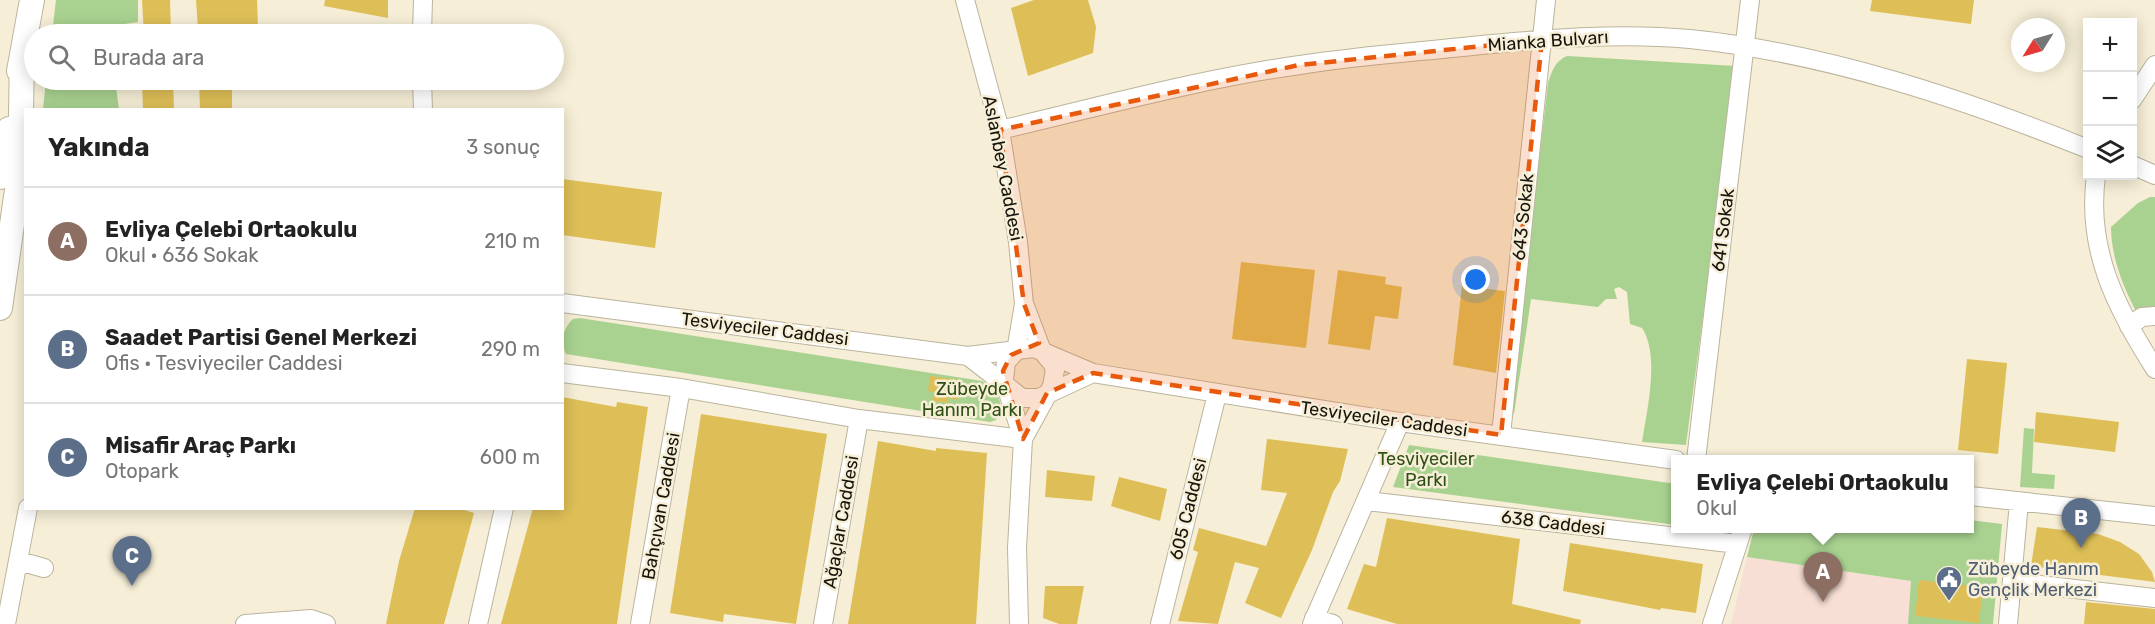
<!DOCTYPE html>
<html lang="tr">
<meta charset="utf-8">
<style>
:root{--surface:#fff;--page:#f6f6f6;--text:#222;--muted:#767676;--line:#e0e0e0;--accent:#1a73e8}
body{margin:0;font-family:Rubik,sans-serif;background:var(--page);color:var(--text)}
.controls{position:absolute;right:18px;top:18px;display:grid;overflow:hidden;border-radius:0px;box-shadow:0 3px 15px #0003}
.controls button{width:54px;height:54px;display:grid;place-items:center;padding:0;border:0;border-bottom:2px solid var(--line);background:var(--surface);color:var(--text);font:30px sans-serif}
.compass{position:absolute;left:2011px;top:18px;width:54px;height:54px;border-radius:50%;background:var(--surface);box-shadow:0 3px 15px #0003;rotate:233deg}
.you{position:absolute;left:1476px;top:280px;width:21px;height:21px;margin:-15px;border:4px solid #fff;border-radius:50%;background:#1a73e8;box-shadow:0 0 0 9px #1a73e833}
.badge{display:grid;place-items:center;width:39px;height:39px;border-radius:50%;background:var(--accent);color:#fff;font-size:20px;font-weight:700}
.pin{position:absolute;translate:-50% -50px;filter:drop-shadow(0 2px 3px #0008)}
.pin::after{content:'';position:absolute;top:32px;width:21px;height:18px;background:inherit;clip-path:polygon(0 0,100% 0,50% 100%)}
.popup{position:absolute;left:1671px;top:455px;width:303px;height:78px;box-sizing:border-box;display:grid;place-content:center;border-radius:0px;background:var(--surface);filter:drop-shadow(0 2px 4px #0005);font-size:20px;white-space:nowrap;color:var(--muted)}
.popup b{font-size:22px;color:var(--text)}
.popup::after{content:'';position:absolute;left:50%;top:100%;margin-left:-12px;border:12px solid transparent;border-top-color:var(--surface)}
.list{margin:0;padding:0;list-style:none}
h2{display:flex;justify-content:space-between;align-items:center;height:78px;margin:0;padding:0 24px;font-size:26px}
h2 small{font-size:20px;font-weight:400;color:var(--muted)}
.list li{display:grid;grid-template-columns:39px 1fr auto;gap:18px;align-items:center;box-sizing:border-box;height:108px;padding:0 24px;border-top:2px solid var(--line)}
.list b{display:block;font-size:22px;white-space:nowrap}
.list p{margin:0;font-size:20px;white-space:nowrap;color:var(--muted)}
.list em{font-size:20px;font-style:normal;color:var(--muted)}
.icon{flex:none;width:33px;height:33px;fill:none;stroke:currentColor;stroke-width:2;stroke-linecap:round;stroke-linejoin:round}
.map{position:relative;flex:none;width:2155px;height:624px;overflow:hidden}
.search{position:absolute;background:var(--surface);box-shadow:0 3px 15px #0003;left:24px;top:24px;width:540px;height:66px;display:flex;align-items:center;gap:15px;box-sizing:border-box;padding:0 21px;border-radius:33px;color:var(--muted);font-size:22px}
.panel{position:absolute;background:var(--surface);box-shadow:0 3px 15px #0003;left:24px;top:108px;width:540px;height:402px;border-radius:0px}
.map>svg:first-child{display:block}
.education{fill:#f7dfd5}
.green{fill:#a9d290}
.building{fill:#debf57}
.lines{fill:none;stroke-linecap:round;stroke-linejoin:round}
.minor-casing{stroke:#bbb49d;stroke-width:20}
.major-casing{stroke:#bbb49d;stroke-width:26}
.minor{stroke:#fff;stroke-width:18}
.major{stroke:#fff;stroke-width:24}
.marked{fill:#e8590c;fill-opacity:0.2;stroke:#e8590c;stroke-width:4.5;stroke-dasharray:12 8;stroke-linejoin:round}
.labels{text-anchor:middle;stroke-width:5;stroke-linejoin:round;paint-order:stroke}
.street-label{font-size:18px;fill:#17140c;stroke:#f6eed6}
.park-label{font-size:18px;fill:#2e5015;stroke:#f6eed6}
.service-label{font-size:18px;fill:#4e5e75;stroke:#f6eed6;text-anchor:start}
</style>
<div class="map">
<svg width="2155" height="624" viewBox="0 0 2155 624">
<rect width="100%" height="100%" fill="#f6eed6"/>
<!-- education -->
<path class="education" d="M1747,557L1911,581L1908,624H1731Z"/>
<!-- green -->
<path class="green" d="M56,0H138V22L118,25V34H52Z
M1567,56L1736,66L1686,445L1642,442C1647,410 1660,355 1642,328L1630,324L1627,292L1619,287L1614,289L1617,299H1606L1598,307L1531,299L1514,414L1510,413L1548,83C1552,71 1555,61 1567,56Z
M46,80H119L116,87L119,109H43Z
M2150,197H2155V308L2137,313C2123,287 2111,256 2111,227L2138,203Z
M580,318L982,381C994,387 1001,397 1001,410L996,420L990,422L566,354C560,342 563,328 573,319Z
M2024,428L2034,429L2032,473L2055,475L2054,489L2020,487Z
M1409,445L1676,484V525L1393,487Z
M1970,520L2002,524L1993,624H1908L1911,581L1747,557L1754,529L1970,528Z"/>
<!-- building -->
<path class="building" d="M142,0H170L171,34H144Z
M196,0H257L258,28L198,30Z
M325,0H388V18L324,6Z
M1034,0H1088L1096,27L1093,53L1028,76L1011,8Z
M1872,0H1974L1971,24L1870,11Z
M142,80H173L174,110H143Z
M199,80H232V110H200Z
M562,179L662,192L655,248L562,235Z
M1241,262L1315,270L1306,348L1232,339Z
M1338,270L1386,277L1385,284L1402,287L1398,319L1375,316L1370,350L1328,344Z
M1462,286L1505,291L1496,373L1453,365Z
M1967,359L2007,363L1998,454L1958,450Z
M930,376L960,380L957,400L948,398L947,403L932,401L934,392L928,391Z
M562,397L616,407L617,402L648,407L617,624H501L533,508H562Z
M2036,412L2119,422L2115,452L2034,442Z
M701,414L827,434L796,624L724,614L723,622L670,613Z
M1267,439L1348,449L1340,481L1333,492L1312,550L1281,618L1245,603L1259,568L1235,562L1218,624L1178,621L1198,552L1193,550L1199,528L1266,546L1287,493L1261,490Z
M878,441L936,451V448L987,453L976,624H848Z
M1047,470L1095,476L1092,501L1045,497Z
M1119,477L1167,489L1160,521L1111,506Z
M415,508H458L474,513L444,624H386L399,561Z
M1387,518L1520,539L1512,604L1581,620L1580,624H1397L1347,609L1364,564L1376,567Z
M2037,527L2098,534L2120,542L2139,554L2152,572L2155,582L2031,566Z
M1570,543L1703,564L1696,613L1661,608L1660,610L1563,591Z
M1919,580L1983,587L1979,623L1915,616Z
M1045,586H1084L1077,624H1059L1043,618Z
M2086,602L2155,609V624H2084Z"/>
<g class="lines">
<!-- minor casing -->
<g class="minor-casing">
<path id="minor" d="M965,0L1000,130L1018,242L1024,304L1016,351L1006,362L1004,380L1023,439L1017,548L1019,624
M422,34L423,0
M422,80L423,110
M2132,100L2155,65
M1000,130C1099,107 1199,79 1300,65C1357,56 1415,52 1472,46C1544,39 1618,32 1690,39C1826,53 1961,98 2088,149
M2132,165L2155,175
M2096,176C2086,249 2116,308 2155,369
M562,303L968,356L1034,348L1093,373L1400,422L1676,460
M2129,326L2142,317L2155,316
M968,356L1022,398H1039L1093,373
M562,373L681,388L859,419L1023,439
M1501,435L1546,0
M1023,439L1052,386L1055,370L1052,363L1042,351L1025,306
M1696,460L1750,0
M1970,496L2155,516
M1367,501L1738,544
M19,561L44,568
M2013,582L2155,598
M1314,618L1333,624
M6,624L28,508
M245,624L311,619L326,624
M478,624L504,508
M640,624L681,388
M823,624L859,419
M1160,624L1217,394
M1312,624L1400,422
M1712,624L1743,528
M2008,624L2019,502"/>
</g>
<!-- major casing -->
<g class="major-casing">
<path id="major" d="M19,71L32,0
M0,177L9,129
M0,308L20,169L22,57"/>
</g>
<!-- minor -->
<use href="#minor" class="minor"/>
<!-- major -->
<use href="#major" class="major"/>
</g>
<!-- marked area -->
<path class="marked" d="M1542,40L1501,435L1093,373L1047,393L1023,439L1003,371L1011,355L1039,343L1024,304L1000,130L1299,65Z"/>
<!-- icons -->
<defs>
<g id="civic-pin" transform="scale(1.35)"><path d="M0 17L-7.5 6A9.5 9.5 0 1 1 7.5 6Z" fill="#5c6f8a" stroke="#f6eed6"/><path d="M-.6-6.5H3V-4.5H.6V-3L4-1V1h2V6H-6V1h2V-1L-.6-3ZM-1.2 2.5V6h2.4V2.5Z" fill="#fff"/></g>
</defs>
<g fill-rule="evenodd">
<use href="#civic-pin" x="1949" y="579"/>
</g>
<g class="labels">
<!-- street labels -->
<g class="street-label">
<text transform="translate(1548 41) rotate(-4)" y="6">Mianka Bulvarı</text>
<text transform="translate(1003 168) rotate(79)" y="6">Aslanbey Caddesi</text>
<text transform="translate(1523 217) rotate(-84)" y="6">643 Sokak</text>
<text transform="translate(1723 230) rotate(-83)" y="6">641 Sokak</text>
<text transform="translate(765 329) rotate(7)" y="6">Tesviyeciler Caddesi</text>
<text transform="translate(1384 419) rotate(8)" y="6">Tesviyeciler Caddesi</text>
<text transform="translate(661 506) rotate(-80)" y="6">Bahçıvan Caddesi</text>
<text transform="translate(1188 509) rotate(-76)" y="6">605 Caddesi</text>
<text transform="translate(841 522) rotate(-80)" y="6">Ağaçlar Caddesi</text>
<text transform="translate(1553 523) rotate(7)" y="6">638 Caddesi</text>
</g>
<!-- park labels -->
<g class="park-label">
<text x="972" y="395">Zübeyde<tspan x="972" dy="21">Hanım Parkı</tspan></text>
<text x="1426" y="465">Tesviyeciler<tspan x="1426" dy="21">Parkı</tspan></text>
</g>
<!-- service labels -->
<g class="service-label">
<text x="1968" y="575">Zübeyde Hanım<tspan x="1968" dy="21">Gençlik Merkezi</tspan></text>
</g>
</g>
</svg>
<div class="controls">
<button>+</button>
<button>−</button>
<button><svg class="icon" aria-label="layers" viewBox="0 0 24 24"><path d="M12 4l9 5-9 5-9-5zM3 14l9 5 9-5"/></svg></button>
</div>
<svg class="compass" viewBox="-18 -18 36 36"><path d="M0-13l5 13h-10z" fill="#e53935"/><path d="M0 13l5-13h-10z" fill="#767676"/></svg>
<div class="you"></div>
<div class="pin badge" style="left:1823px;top:602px;background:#8d6e63">A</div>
<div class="popup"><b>Evliya Çelebi Ortaokulu</b>Okul</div>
<div class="pin badge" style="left:2081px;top:548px;background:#5c6f8a">B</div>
<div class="pin badge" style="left:132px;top:586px;background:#5c6f8a">C</div>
<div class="search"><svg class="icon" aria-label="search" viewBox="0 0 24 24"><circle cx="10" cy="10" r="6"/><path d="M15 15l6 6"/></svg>Burada ara</div>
<section class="panel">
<h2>Yakında<small>3 sonuç</small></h2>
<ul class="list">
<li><span class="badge" style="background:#8d6e63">A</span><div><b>Evliya Çelebi Ortaokulu</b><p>Okul · 636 Sokak</p></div><em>210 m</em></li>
<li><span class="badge" style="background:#5c6f8a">B</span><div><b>Saadet Partisi Genel Merkezi</b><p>Ofis · Tesviyeciler Caddesi</p></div><em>290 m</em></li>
<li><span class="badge" style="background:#5c6f8a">C</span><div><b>Misafir Araç Parkı</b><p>Otopark</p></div><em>600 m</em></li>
</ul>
</section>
</div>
